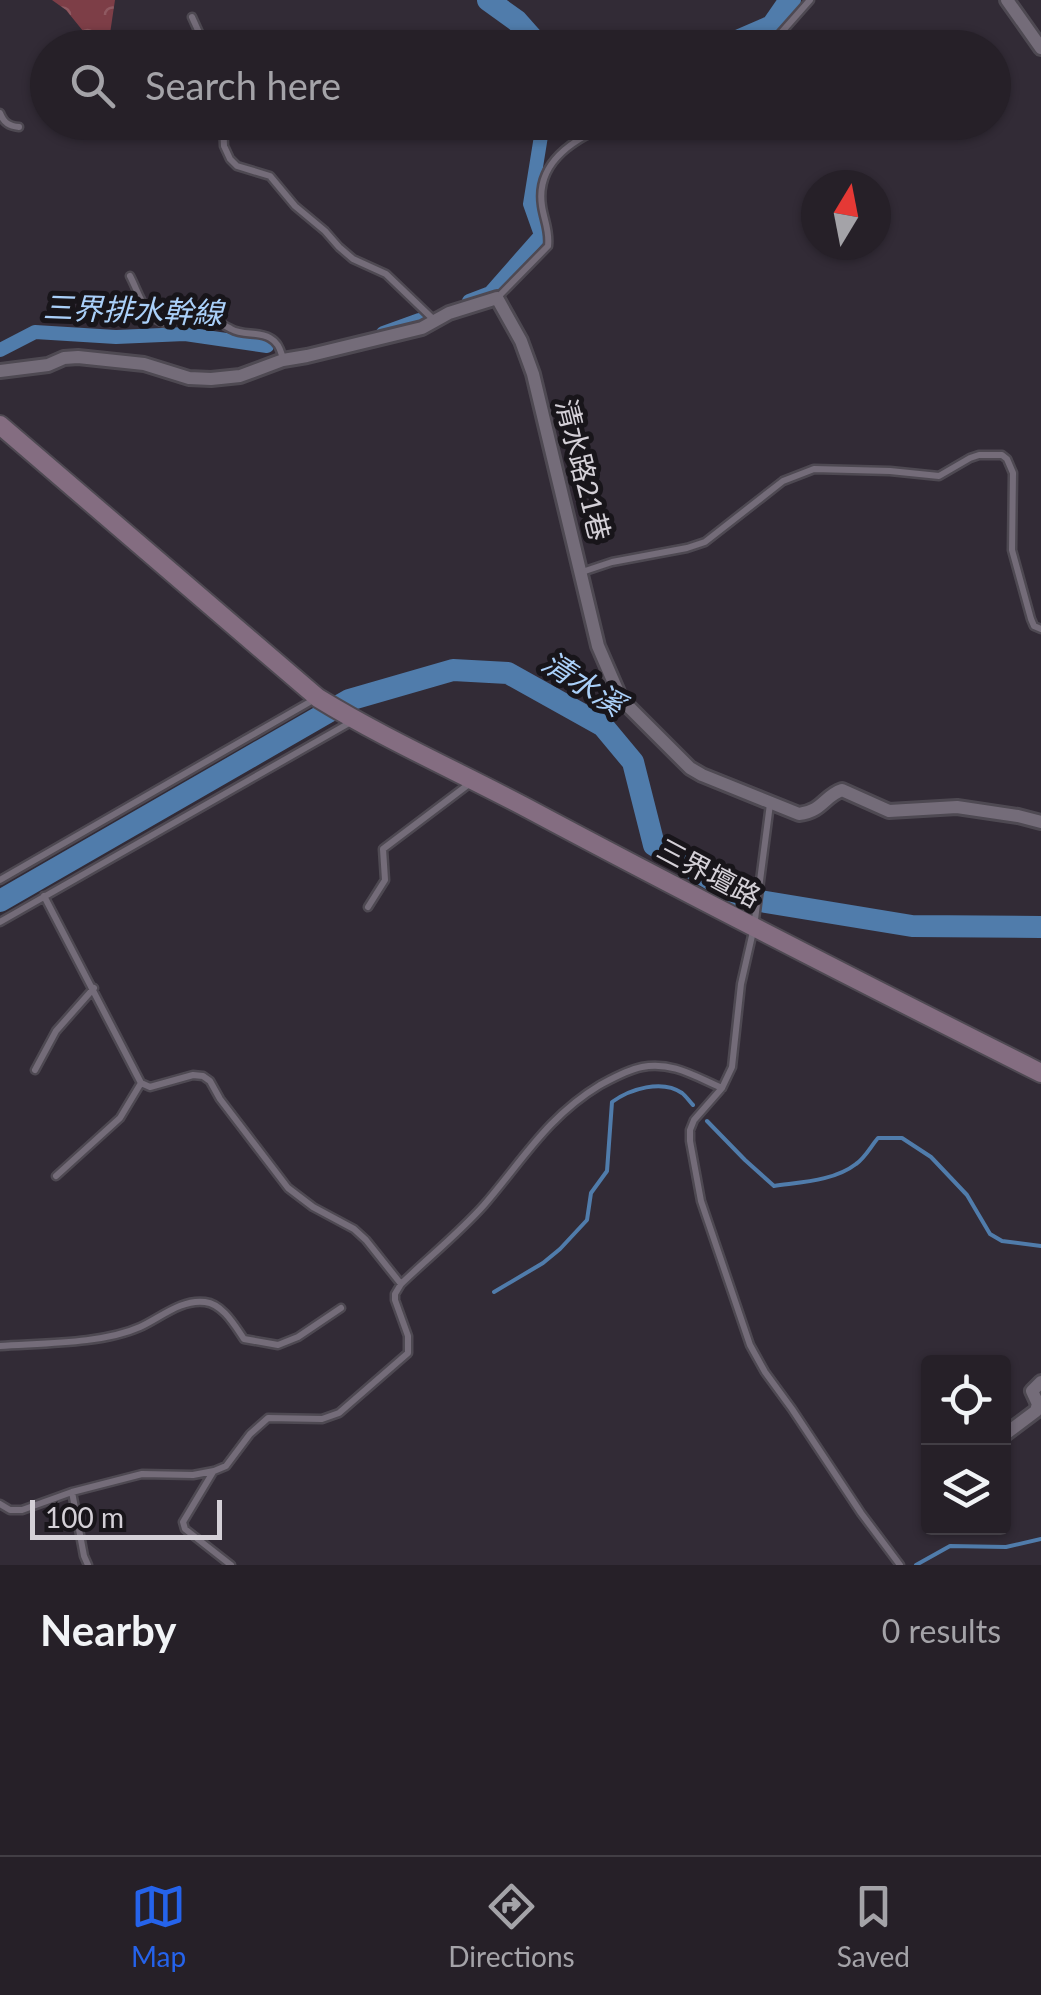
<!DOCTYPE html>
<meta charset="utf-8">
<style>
:root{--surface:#262028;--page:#2e2830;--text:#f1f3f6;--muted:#a4a3a8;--line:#423e45;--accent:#2563eb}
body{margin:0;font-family:Lato,"Noto Sans TC",sans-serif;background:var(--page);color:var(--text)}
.controls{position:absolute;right:30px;bottom:30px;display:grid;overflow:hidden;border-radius:10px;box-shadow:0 2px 8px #0004}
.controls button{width:90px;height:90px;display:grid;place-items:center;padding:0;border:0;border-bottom:2px solid var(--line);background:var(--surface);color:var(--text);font:50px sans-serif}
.compass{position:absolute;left:801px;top:170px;width:90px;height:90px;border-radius:50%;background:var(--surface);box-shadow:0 2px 8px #0004;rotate:10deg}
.scale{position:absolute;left:30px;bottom:25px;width:192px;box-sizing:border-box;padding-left:10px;border:5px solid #d4d0d7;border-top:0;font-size:28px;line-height:35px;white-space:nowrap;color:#d4d0d7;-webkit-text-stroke:8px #18151a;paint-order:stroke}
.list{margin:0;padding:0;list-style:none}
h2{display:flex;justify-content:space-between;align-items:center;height:130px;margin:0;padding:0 40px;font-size:42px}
h2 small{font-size:32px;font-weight:400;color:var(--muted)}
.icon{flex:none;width:55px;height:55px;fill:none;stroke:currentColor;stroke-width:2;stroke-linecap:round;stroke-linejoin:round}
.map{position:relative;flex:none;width:1041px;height:1565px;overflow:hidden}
.search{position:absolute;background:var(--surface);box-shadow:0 2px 8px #0004;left:30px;right:30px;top:30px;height:110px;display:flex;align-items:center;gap:25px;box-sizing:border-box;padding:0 35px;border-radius:55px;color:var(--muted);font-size:38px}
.sheet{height:290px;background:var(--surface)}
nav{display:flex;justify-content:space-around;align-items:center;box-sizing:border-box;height:140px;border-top:2px solid var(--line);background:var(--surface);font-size:28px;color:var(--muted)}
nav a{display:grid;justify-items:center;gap:5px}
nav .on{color:var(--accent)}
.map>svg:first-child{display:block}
.forest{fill:url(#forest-crowns)}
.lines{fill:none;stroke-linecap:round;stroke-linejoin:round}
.stream{stroke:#507cab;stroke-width:4}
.canal{stroke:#507cab;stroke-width:14}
.river{stroke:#507cab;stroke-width:22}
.lane-casing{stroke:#4e4952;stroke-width:11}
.street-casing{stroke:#4e4952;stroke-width:18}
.secondary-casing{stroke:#4e4952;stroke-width:22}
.lane{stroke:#746c79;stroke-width:6}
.street{stroke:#746c79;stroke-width:12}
.secondary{stroke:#846d81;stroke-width:18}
.labels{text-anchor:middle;stroke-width:10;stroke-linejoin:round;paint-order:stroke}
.street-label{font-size:28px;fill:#d4d0d7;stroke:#18151a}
.water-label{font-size:30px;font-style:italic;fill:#aad0f9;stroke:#18151a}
</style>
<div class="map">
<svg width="1041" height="1565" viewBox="0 0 1041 1565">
<defs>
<pattern id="forest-crowns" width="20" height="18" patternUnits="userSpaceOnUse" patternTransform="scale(2.5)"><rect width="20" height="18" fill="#7d3e47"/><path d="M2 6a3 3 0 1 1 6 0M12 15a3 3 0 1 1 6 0" fill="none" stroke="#8f5961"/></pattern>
</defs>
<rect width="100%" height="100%" fill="#322b36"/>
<!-- forest -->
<path class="forest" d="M52,0H115L108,47H96L66,10Z"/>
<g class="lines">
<!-- stream -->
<path class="stream" d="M707,1121L745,1160L774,1186C801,1182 834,1181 856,1164C865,1158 871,1146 878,1138H902L931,1157L967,1195L990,1234L1002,1241L1041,1246
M494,1292L543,1263L560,1249L587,1220L591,1193L607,1171L612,1102C630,1089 662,1079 682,1093C686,1096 689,1101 693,1105
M916,1565L950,1546L1006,1547L1041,1539"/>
<!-- canal -->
<path class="canal" d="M469,301L490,293L541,235L530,204L541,136L546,122
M383,333L419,320
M0,350L35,332L116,337L185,334L267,346"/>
<!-- river -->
<path class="river" d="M488,0L517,21L541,48
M721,48L772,26L790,0
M0,901L349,700L453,670L508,673L603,726L633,762L654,845L742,898L912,926L1041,927"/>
<!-- lane casing -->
<g class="lane-casing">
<path id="lane" d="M192,17L206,48
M755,48L780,34L810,0
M0,113C4,123 9,126 19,127
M223,122L224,146L230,159L237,166L270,176L295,206L325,231L339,247L353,259L386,274L434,320
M130,276C139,293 146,321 166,323C172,318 178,311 187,310C200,310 219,323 231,329C243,336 258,331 270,338C279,343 280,350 283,358
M498,297L548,246C550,231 544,220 542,206C535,160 578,136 616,122
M582,572L612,562L687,548L705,542L783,481L814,469L890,471L939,476L970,458L979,455H1002L1007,459L1013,473L1012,550L1031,619L1034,626L1041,629
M770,804L754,927L741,984L732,1067L722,1088L694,1120L690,1130V1141L701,1201L750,1345L765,1372L792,1409L861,1513L900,1565
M0,880L315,699
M44,896L141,1083L150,1087L193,1075L203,1076L210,1081L220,1099L288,1188L313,1207L354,1229L366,1240L401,1284
M368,907L385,880L383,849L469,784
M0,922L351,722
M35,1070L56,1031L94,988
M56,1176L120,1118L141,1083
M0,1346C42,1343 102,1344 140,1327C160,1318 181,1299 205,1302C223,1304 235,1326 244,1339L278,1345L298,1337L341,1308
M213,1472L183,1522L185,1529L231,1565
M72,1492L84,1556L88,1565
M0,1504L10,1510H22L72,1492L142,1474L193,1475L214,1471L226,1466L250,1434L268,1418L322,1419L339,1413L408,1353V1336L395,1300V1294L401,1284C428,1258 459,1233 484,1205C523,1160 547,1117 600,1085C613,1078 627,1070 642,1067C672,1061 696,1077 722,1088"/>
</g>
<!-- street casing -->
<g class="street-casing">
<path id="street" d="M1007,0L1041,48
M0,371L48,365L64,358L78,357L144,364L189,378L211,379L240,376L283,360L307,356L422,328L449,313L497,298L521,341L533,374L598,646L621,699L690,768L702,775L799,814C823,811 824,796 842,790L889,811L957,807L1018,816L1041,822
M1004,1435L1036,1411L1038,1404L1032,1391L1041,1382"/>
</g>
<!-- secondary casing -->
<g class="secondary-casing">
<path id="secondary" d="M0,425L318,698C385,739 457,771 527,808C697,899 868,986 1041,1073"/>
</g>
<!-- lane -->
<use href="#lane" class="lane"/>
<!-- street -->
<use href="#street" class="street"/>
<!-- secondary -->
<use href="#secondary" class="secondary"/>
</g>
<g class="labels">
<!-- street labels -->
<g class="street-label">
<text transform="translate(583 470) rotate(76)" y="10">清水路21巷</text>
<text transform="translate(709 873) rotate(28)" y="10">三界壇路</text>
</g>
<!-- water labels -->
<g class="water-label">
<text transform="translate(133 311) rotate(2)" y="10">三界排水幹線</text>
<text transform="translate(583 684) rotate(33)" y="10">清水溪</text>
</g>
</g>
</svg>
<div class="controls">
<button><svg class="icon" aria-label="locate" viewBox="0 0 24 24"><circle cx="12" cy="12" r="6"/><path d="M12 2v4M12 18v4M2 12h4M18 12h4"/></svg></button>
<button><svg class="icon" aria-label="layers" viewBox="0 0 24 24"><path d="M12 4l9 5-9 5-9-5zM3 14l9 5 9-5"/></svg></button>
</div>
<svg class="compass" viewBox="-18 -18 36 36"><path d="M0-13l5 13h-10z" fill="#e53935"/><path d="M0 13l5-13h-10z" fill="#a4a3a8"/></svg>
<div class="scale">100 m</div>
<div class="search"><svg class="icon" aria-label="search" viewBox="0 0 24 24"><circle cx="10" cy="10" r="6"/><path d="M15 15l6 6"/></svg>Search here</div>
</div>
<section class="sheet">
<h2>Nearby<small>0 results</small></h2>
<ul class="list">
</ul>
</section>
<nav>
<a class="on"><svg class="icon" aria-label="map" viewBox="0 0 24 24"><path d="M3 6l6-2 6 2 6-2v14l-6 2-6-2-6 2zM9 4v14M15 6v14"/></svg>Map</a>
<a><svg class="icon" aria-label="directions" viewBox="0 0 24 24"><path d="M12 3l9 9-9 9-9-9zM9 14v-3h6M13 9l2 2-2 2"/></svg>Directions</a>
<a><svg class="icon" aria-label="saved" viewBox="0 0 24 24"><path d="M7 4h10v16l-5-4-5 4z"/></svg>Saved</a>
</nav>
